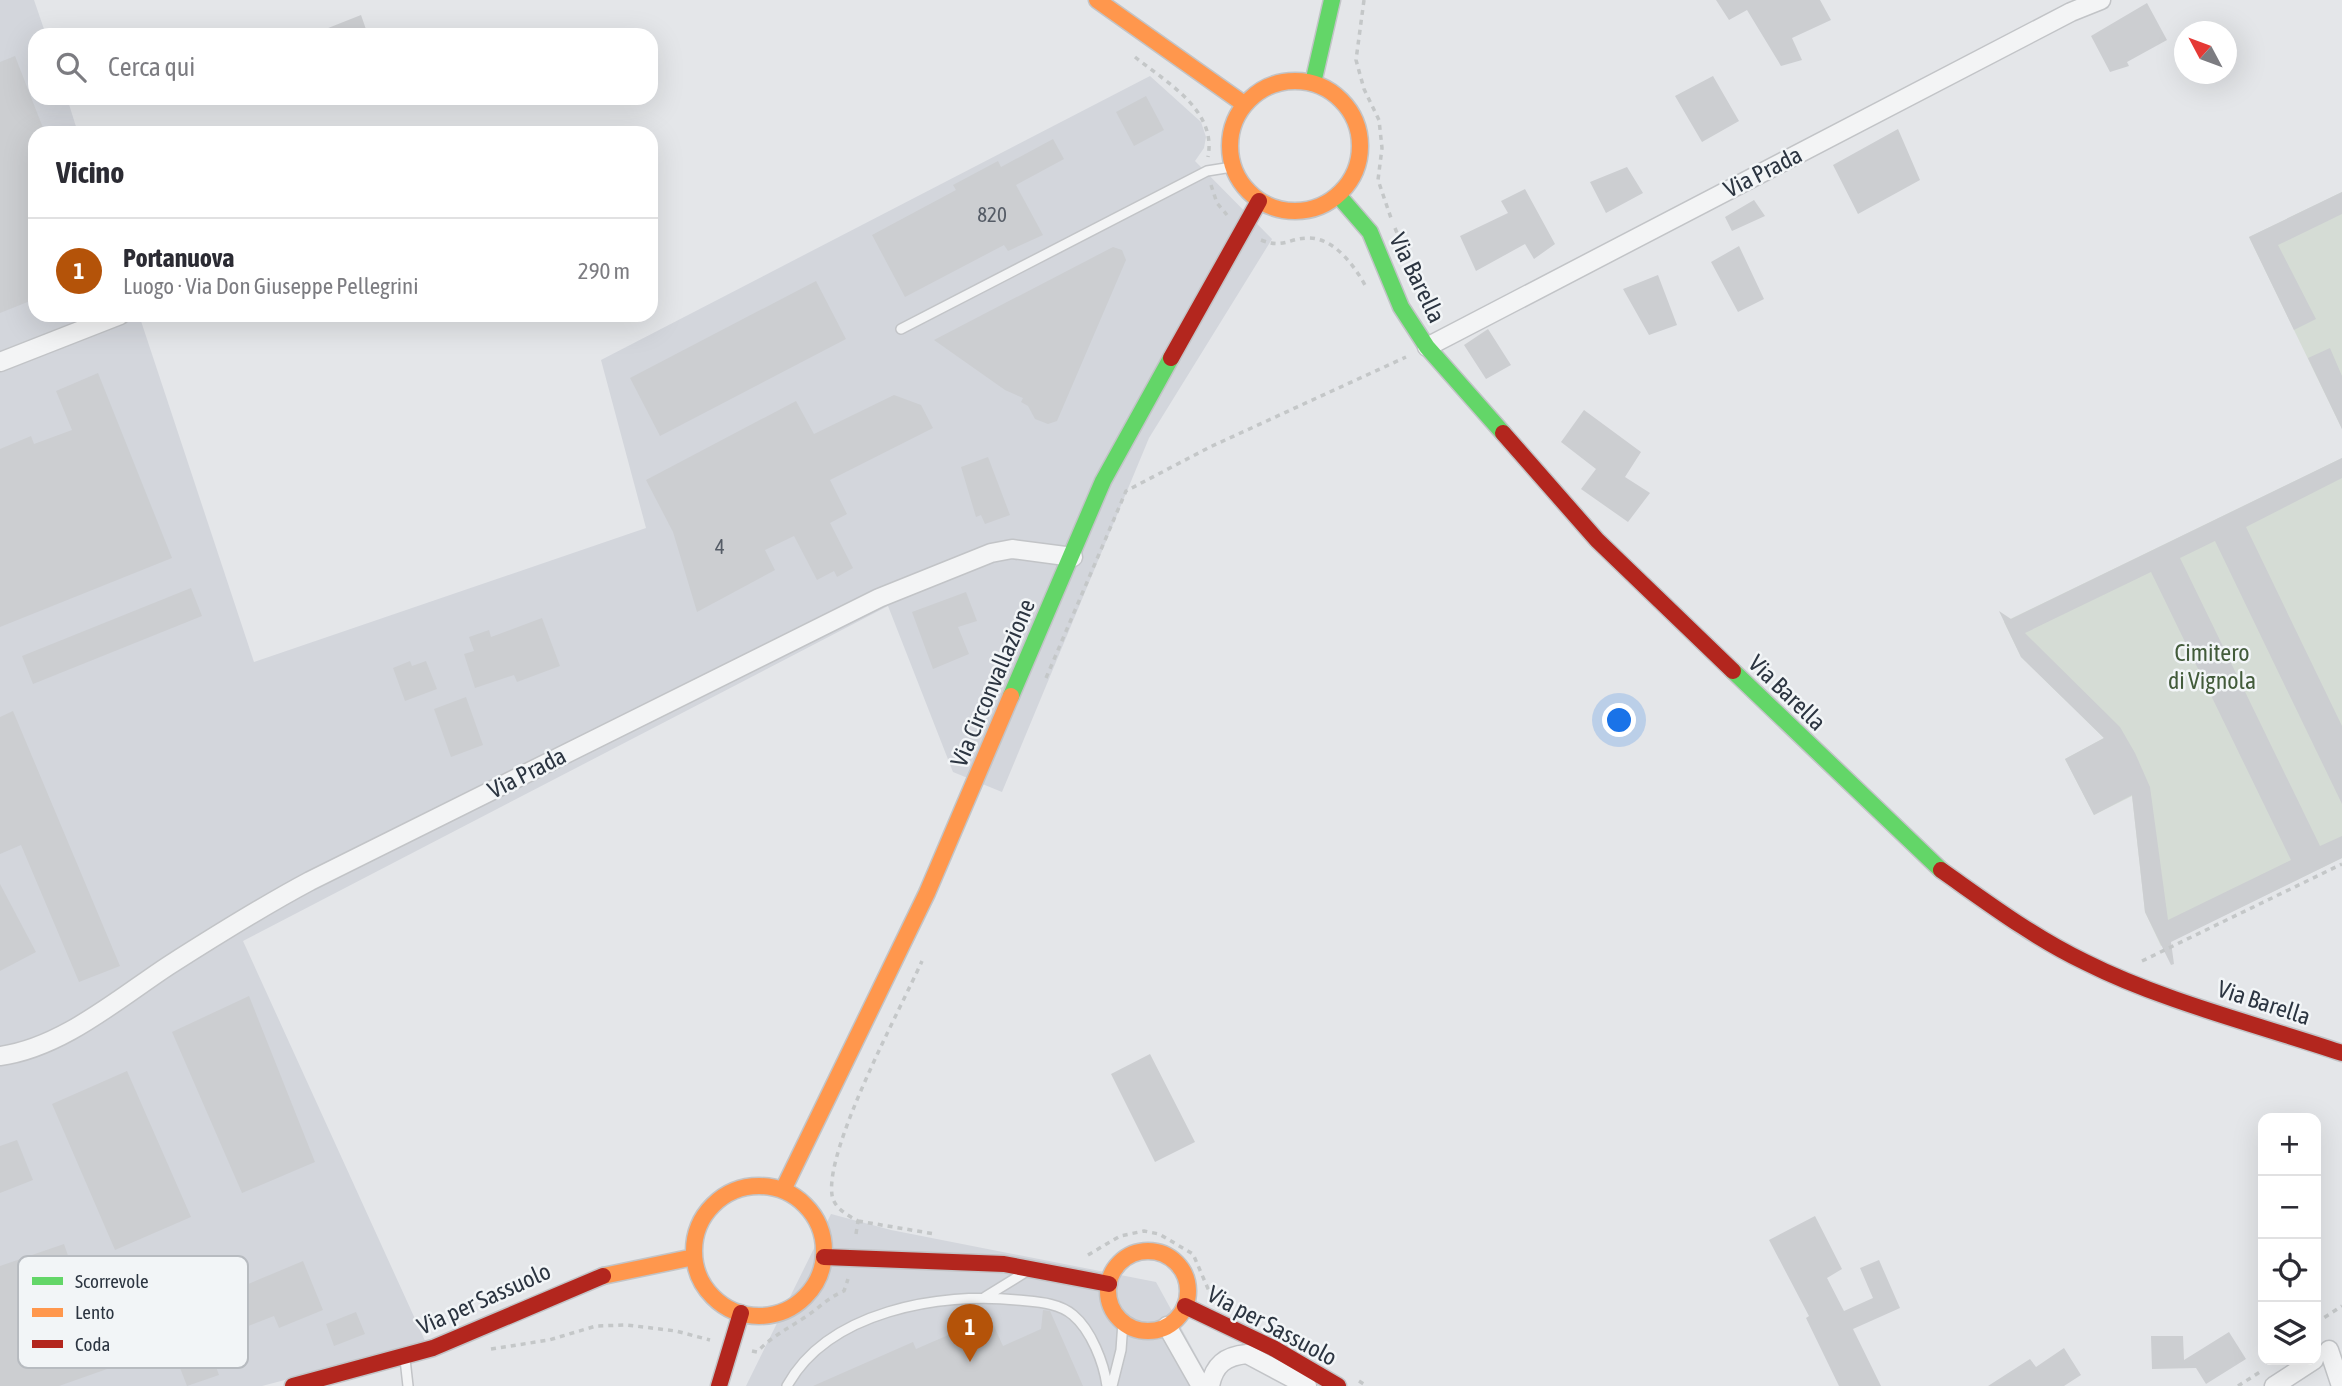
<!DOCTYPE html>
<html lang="it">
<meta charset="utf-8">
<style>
:root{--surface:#fff;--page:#f2f2f3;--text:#2b2b33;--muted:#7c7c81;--line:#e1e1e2;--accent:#b45309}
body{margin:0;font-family:"Asap Condensed",sans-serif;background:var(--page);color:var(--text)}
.controls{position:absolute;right:21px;bottom:21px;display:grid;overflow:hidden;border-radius:14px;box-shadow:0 7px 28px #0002}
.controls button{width:63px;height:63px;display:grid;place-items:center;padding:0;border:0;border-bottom:2px solid var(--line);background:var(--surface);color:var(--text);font:35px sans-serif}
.compass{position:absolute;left:2174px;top:21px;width:63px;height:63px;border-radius:50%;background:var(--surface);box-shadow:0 7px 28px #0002;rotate:311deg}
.you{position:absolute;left:1620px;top:721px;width:24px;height:24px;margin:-18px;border:5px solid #fff;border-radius:50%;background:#1a73e8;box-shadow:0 0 0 10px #1a73e833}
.badge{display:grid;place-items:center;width:46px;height:46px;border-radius:50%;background:var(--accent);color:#fff;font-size:23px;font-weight:700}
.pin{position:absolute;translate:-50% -58px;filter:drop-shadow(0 2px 4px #0008)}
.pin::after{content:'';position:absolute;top:37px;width:24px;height:21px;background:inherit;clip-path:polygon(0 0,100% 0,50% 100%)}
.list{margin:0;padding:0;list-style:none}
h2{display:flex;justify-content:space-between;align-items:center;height:91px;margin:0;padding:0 28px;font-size:30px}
h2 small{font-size:23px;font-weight:400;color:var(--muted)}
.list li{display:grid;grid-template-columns:46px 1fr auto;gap:21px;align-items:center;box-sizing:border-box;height:105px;padding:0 28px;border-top:2px solid var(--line)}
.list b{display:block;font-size:26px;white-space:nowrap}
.list p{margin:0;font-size:23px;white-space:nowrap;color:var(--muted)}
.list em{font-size:23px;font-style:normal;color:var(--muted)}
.icon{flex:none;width:38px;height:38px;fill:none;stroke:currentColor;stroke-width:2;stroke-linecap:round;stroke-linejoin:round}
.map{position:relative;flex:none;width:2342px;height:1386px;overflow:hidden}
.search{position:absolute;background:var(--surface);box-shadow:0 7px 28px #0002;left:28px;top:28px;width:630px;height:77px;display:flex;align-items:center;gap:18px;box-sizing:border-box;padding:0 24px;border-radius:21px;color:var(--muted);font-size:26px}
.panel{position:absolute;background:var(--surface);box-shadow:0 7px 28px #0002;left:28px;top:126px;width:630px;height:196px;border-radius:21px}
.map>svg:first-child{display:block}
.built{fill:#d3d6dc}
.green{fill:#d5dcd5}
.building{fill:#ccced1;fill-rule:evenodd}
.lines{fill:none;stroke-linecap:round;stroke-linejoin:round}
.lane-casing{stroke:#c2c4c7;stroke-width:12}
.street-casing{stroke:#c2c4c7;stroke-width:21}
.fast-casing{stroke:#c2c4c7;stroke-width:19}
.slow-casing{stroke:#c2c4c7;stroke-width:19}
.jam-casing{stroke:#c2c4c7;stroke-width:19}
.path{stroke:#c4c7c8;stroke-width:3.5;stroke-dasharray:5 5;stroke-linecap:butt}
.lane{stroke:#f3f4f5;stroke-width:9}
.street{stroke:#f3f4f5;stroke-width:18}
.fast{stroke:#63d668;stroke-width:16}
.slow{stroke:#ff974d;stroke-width:16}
.jam{stroke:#b3261e;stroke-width:16}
.labels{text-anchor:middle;stroke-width:5;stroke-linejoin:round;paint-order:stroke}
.number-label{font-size:21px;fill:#555c66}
.street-label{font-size:24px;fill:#2c3541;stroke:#f2f5f7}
.park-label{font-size:24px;fill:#425b3a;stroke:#f2f5f7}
.key{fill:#f2f5f7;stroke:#b7bbc0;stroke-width:2}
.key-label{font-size:19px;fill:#2c3541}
</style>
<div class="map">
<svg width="2342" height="1386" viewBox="0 0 2342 1386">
<rect width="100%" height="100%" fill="#e4e6e9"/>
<!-- built -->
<path class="built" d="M0,0H34L46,35H35V98H67L78,133H35V315H139L254,662L646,528L601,360L1150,76L1201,122L1206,137L1204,148L1195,161L1272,239L1149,438L1002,792L953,772L888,606L243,941L426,1343L262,1386H0Z
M831,1214L891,1230L1156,1282L1213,1386H746Z"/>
<!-- green -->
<path class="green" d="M2342,192V429L2249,237Z
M2342,458V858L2161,946L2145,912L2132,796L2094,815L2065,759L2104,738L2021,657L2004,622Z"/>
<!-- building -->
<path class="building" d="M1716,0H1820L1831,20L1792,38L1802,60L1781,66L1747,10L1729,20Z
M2147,3L2167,40L2127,62L2129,66L2110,72L2091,36Z
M361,15L368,35H313V34Z
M15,56L45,133H35V299L0,313V62Z
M1713,76L1739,121L1702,142L1675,96Z
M1146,96L1164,130L1134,146L1116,112Z
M1898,129L1920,180L1858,214L1833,165Z
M1053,139L1064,159L1016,185L1043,235L1008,251L1004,245L905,297L872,235L956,190L953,185L998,161L1001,167Z
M1627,167L1643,193L1606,213L1590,182Z
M1525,189L1555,244L1534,259L1525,244L1476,271L1460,236L1508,213L1501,201Z
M2342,192V214L2278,245L2316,319L2294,330L2249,237Z
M1754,200L1765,216L1732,231L1725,217Z
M1739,246L1764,299L1738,312L1711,262Z
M1113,247L1122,250L1126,260L1057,421L1048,424L1035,419L1028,406L1021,402L1023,398L1005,390L934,340Z
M1658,275L1677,325L1649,335L1623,289Z
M816,281L846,339L660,436L630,378Z
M1488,329L1511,365L1486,379L1464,345Z
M2330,348L2342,376V429L2308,358Z
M98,373L172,558L0,627V449L31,436L34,444L72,430L56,391Z
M894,395L921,405L933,428L830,480L847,514L830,523L853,568L837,577L834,571L817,580L794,536L765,550L775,570L697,612L673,532L646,480L796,401L814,434Z
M1584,410L1641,452L1625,477L1650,493L1628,522L1581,489L1596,469L1561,442Z
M988,457L1010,515L985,524L981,515L976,517L961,467Z
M2342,458V478L2246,527L2342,726V804L2215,541L2180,558L2320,846L2342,836V858L2171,942L2174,964L2171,965L2145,912L2132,795L2094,815L2065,759L2104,738L2021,657L1999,611L2011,619ZM2151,572L2291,860L2168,920L2150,787L2135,753L2120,727L2025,633Z
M191,588L202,616L33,684L22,656Z
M966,592L977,621L958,627L969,654L933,669L912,612Z
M542,618L560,666L517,682L514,675L475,688L464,654L474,651L469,637L489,630L491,637Z
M410,661L412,666L426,661L437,689L405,701L393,668Z
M466,697L483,745L451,757L434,709Z
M13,711L120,966L79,982L21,845L0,854V717Z
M0,884L36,952L0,971Z
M249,996L315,1162L242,1193L172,1032Z
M1150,1054L1195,1142L1155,1162L1111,1074Z
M127,1071L191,1217L115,1250L52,1104Z
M17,1140L33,1180L0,1193V1146Z
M1815,1216L1842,1269L1827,1278L1844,1311L1873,1298L1860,1268L1879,1260L1900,1308L1853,1329L1881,1386H1839L1806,1318L1809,1316L1769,1240Z
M64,1244L107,1369L59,1386H0V1266Z
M303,1261L323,1310L279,1328L274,1316L207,1342L219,1375L187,1386L175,1355L181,1352L158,1288L186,1276L198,1305Z
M1043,1310L1050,1311L1083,1386H813L913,1342L916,1349L990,1317L1003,1346L1041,1329Z
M356,1312L365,1334L334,1346L326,1324Z
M2229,1332L2246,1359L2206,1384L2196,1368L2152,1369L2151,1336H2183L2184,1360Z
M2064,1348L2081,1375L2064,1386H1988L2030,1359L2036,1367Z"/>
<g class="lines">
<!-- lane casing -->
<g class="lane-casing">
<path id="lane" d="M901,329L1207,171L1232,167
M985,1297L1024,1273
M405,1359L408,1386
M787,1386C828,1311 940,1292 1017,1300C1035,1302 1058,1302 1073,1315C1091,1330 1104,1363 1107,1386
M1112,1386L1121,1350L1123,1322"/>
</g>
<!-- street casing -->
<g class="street-casing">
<path id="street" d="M1427,347L2071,12L2101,0
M0,362L120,315
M0,1056C61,1048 118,999 168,966C215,936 261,907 310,881L879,598L991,553L1012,549L1073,557
M1167,1326L1201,1386
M2329,1350L2341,1386
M1210,1386C1214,1365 1225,1356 1247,1354L1307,1386
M2274,1386L2314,1360"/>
</g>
<!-- fast casing -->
<g class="fast-casing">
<path id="fast" d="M1313,83L1332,0
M1338,195L1370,232L1401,307L1427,347L1503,433
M1733,671L1941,870
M1011,696L1103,481L1171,358"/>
</g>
<!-- slow casing -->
<g class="slow-casing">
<path id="slow" d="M1097,0L1244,104
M1230 146a65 65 0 1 1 130 0a65 65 0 1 1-130 0Z
M694 1251a65 65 0 1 1 130 0a65 65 0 1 1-130 0Z
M783,1190L927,893L1011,696
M1108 1291a40 40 0 1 1 80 0a40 40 0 1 1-80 0Z
M603,1276L694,1257"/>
</g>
<!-- jam casing -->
<g class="jam-casing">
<path id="jam" d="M1171,358L1259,201
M1503,433L1597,540L1733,671
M1941,870C1988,903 2033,937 2085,962C2162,1001 2259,1025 2342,1053
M824,1257L1004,1264L1109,1284
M1185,1306L1273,1348L1338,1386
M293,1386L433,1348L603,1276
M719,1386L741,1313"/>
</g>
<!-- path -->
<path class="path" d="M1364,0L1356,60L1364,89L1379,120L1382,148L1378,180L1392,221
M1135,57C1167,83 1217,110 1208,157
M1211,185L1217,203L1227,215
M1395,228L1414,276
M1261,240C1284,249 1288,238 1309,238C1335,238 1356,268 1366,287
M1046,678L1126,491L1210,447L1406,357
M2142,961L2342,864
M858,1221L935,1234
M856,1234L858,1221C847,1215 834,1208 832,1195C825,1148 900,1010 922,961
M1088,1255L1120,1236L1144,1231L1159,1234L1193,1254L1209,1291
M2316,1323L2342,1306
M491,1349L549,1340L596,1326L627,1325L676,1331L710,1340
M752,1351L757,1352C772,1336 789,1328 807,1316C820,1307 829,1297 844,1291L848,1279
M1359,1381L1367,1386
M2238,1386L2260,1372"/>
<!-- lane -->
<use href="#lane" class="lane"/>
<!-- street -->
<use href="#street" class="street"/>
<!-- fast -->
<use href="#fast" class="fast"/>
<!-- slow -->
<use href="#slow" class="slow"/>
<!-- jam -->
<use href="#jam" class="jam"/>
</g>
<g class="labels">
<!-- number labels -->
<g class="number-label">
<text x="992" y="222">820</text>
<text x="720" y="554">4</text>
</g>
<!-- street labels -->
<g class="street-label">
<text transform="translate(1763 172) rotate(-27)" y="8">Via Prada</text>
<text transform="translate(1417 278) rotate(64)" y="8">Via Barella</text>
<text transform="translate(993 683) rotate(-67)" y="8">Via Circonvallazione</text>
<text transform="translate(1787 693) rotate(44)" y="8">Via Barella</text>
<text transform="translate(527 773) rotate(-27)" y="8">Via Prada</text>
<text transform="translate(2264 1003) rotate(18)" y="8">Via Barella</text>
<text transform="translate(484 1299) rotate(-24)" y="8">Via per Sassuolo</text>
<text transform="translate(1272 1326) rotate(28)" y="8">Via per Sassuolo</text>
</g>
<!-- park labels -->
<g class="park-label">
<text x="2212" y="661">Cimitero<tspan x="2212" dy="28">di Vignola</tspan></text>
</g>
</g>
<!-- legend -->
<rect x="18" y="1256" width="230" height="112" rx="10" class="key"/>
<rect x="32" y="1277" width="31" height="8" fill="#63d668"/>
<rect x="32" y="1308" width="31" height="9" fill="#ff974d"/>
<rect x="32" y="1340" width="31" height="8" fill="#b3261e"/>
<g class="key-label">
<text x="75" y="1288">Scorrevole</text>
<text x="75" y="1319">Lento</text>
<text x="75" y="1351">Coda</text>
</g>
</svg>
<div class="controls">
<button>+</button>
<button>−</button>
<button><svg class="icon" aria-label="locate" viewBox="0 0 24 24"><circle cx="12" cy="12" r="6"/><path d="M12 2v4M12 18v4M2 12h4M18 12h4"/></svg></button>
<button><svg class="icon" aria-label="layers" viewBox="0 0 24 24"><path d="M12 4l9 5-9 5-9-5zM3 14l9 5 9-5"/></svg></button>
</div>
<svg class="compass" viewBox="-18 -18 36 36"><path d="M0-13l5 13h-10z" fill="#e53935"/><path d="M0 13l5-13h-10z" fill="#7c7c81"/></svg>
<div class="you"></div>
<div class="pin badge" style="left:970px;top:1362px">1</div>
<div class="search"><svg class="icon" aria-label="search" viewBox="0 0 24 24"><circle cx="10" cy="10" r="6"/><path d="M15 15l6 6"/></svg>Cerca qui</div>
<section class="panel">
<h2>Vicino<small></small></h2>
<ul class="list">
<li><span class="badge">1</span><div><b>Portanuova</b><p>Luogo · Via Don Giuseppe Pellegrini</p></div><em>290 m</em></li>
</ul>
</section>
</div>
